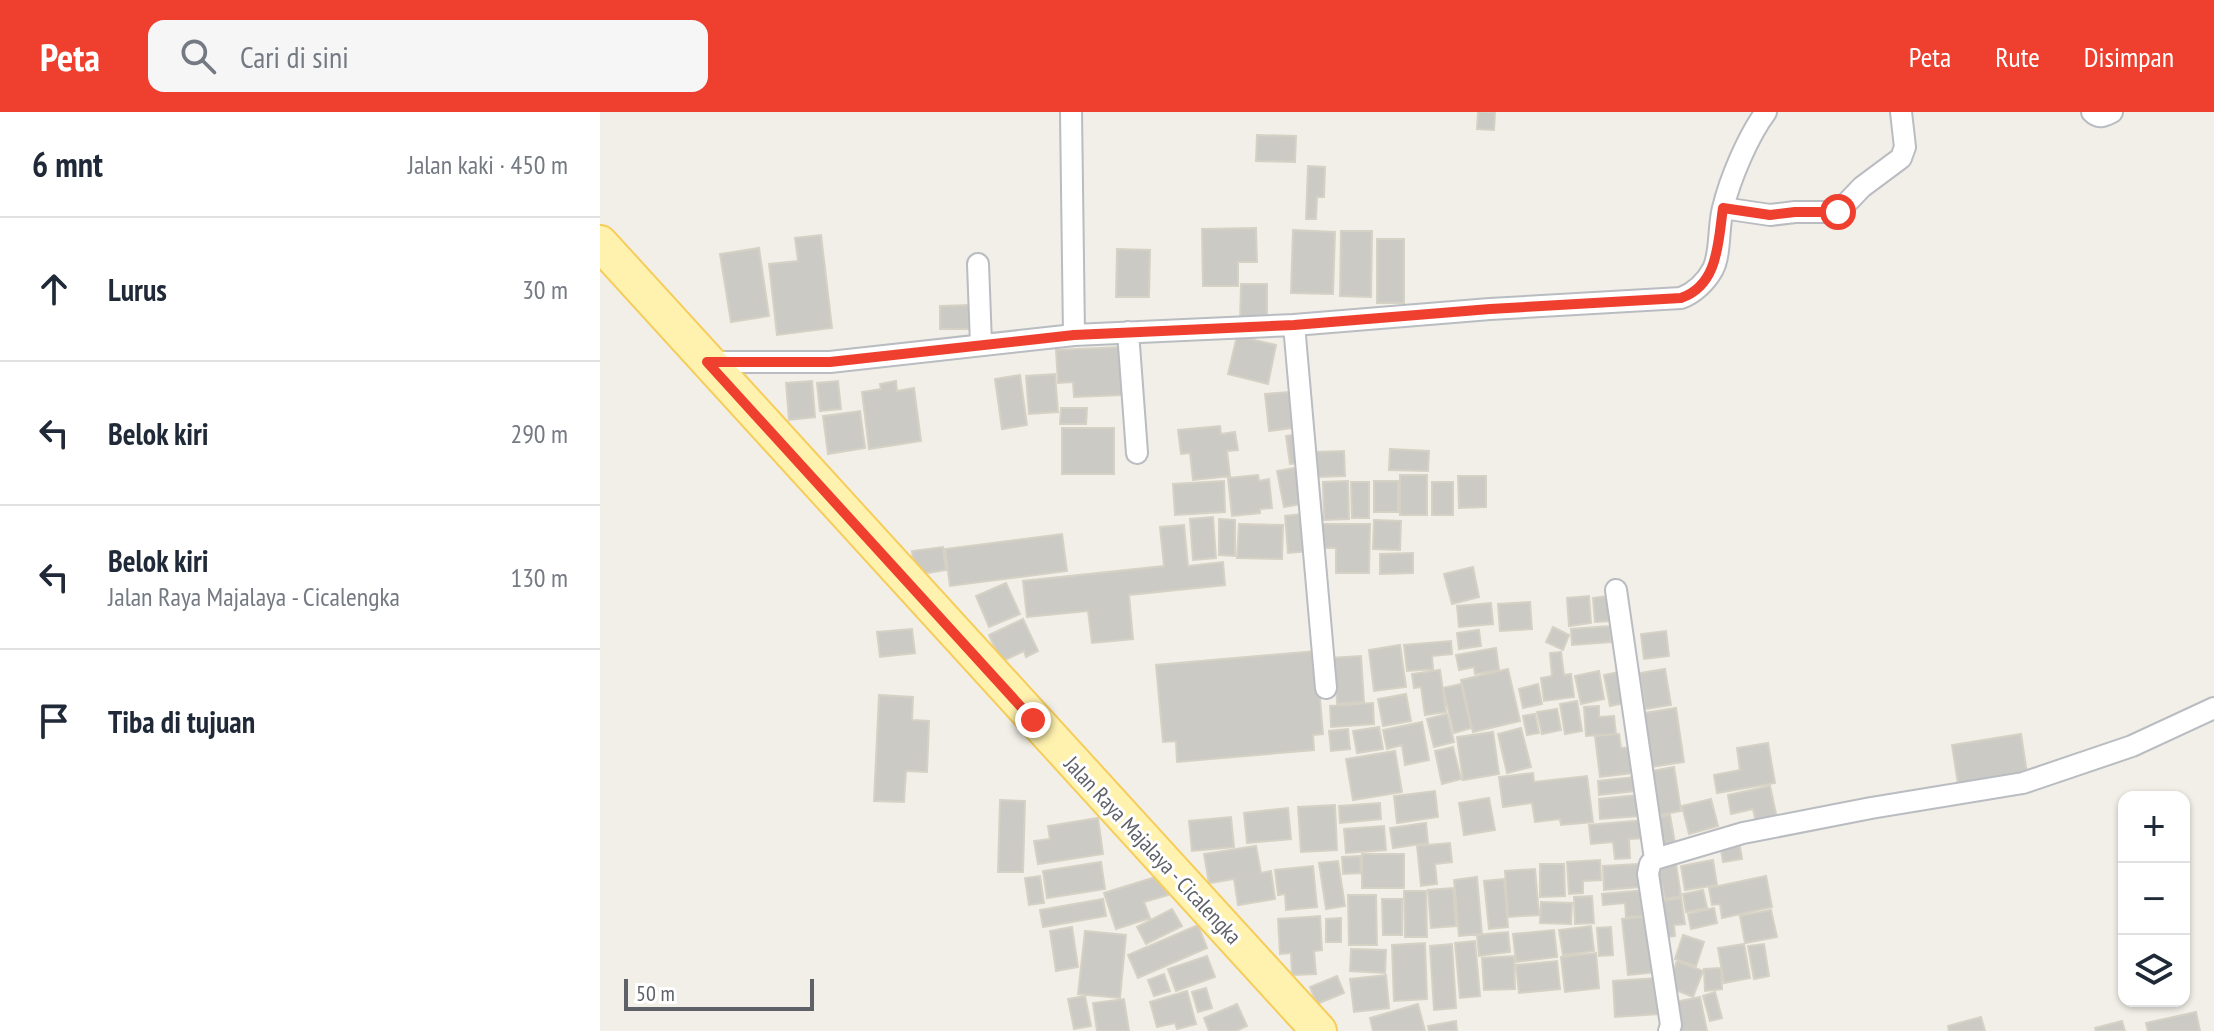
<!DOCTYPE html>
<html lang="id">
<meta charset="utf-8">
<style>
:root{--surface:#fff;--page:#f6f6f7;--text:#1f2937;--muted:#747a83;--line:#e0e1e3;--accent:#ef402f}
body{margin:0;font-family:"PT Sans Narrow",sans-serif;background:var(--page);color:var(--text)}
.controls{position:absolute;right:24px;bottom:24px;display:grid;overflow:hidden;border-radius:16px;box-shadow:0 2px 6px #0004}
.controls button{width:72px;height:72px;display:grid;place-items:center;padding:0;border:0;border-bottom:2px solid var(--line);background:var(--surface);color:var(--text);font:40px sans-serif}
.scale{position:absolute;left:24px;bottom:20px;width:190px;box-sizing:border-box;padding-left:8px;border:4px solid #5e6268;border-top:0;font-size:22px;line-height:28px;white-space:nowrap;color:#5e6268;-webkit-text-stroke:6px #fff;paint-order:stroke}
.stop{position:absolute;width:24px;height:24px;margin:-18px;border:6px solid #ef402f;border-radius:50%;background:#fff}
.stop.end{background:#ef402f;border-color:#fff;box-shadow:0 2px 8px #0008}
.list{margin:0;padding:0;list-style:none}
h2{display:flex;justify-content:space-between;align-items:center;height:104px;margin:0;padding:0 32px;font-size:34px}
h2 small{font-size:26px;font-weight:400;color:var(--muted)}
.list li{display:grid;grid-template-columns:52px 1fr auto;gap:24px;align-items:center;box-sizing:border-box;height:144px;padding:0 32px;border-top:2px solid var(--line)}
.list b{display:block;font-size:30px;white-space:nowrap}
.list p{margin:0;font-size:26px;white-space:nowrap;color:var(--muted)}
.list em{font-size:26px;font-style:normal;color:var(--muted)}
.icon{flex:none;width:44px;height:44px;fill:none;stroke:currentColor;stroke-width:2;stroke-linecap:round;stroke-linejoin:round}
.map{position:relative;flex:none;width:1614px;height:919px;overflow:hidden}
header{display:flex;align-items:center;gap:48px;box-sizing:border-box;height:112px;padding:0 40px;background:var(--accent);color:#fff}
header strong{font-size:38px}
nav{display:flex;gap:44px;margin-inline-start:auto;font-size:28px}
.search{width:560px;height:72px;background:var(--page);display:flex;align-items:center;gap:20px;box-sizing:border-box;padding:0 28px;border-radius:16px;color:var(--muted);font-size:30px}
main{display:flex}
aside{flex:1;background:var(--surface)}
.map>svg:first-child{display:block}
.building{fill:#cccac4;stroke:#d6d1c5;stroke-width:2}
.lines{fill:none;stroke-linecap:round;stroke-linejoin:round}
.minor-casing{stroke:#b9bcc1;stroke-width:24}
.primary-casing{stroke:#f6cc5b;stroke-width:38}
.minor{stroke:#fff;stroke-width:20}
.primary{stroke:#fff2ae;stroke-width:34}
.route{stroke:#ef402f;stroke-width:10}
.labels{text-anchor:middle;stroke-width:6;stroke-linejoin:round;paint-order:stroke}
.street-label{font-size:22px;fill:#5e6268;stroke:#fff}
</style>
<header>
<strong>Peta</strong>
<div class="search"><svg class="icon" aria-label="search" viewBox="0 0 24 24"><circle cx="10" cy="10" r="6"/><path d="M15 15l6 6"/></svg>Cari di sini</div>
<nav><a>Peta</a><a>Rute</a><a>Disimpan</a></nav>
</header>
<main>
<aside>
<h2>6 mnt<small>Jalan kaki · 450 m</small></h2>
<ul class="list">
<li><svg class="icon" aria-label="ahead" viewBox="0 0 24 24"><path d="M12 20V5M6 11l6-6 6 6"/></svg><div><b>Lurus</b></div><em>30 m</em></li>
<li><svg class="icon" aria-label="left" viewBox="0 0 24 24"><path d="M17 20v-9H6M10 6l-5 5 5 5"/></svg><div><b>Belok kiri</b></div><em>290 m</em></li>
<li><svg class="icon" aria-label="left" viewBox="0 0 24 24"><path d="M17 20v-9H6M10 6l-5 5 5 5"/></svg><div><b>Belok kiri</b><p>Jalan Raya Majalaya - Cicalengka</p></div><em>130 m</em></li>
<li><svg class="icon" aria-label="arrive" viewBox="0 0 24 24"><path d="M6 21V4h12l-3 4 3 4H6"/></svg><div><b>Tiba di tujuan</b></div></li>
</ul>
</aside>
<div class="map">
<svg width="1614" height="919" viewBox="0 0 1614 919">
<rect width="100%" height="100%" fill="#f1efe7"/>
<!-- building -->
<path class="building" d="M878,0H895L894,18L877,17Z
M657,23L696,24L695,50L656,49Z
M708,54L725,55L724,85H717L716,107H706Z
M656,116L657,150H638V174H603L602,117Z
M693,118L735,120L733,182L691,181Z
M741,119H772L771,185L740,184Z
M221,123L232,216L177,223L169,152L198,149L195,126Z
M777,127H804V191H777Z
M159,136L169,204L131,210L120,142Z
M517,137L550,138L549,185H516Z
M641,172H667V211H640Z
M369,193V217H340V194Z
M637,224L676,233L668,272L628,262Z
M521,235L523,283L474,285L473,270L458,271L456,238Z
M455,262L458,300L429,302L426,264Z
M420,263L427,313L402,317L395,267Z
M212,269L215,305L189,308L186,271Z
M238,269L241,297L220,299L217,271Z
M296,269L297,279L314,276L321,329L269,337L262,280L281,277L280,272Z
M689,280L693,316L669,319L665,282Z
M461,296H487L486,312H460Z
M260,299L265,336L228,342L223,304Z
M620,314L621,322L635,320L638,338L627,339L630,364L593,368L590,341L581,342L578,318Z
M462,316H514V362H462Z
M699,322L702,351L690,352L686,324Z
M790,337L829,339L828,359L789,358Z
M744,339L745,364L717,365L716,340Z
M700,355L706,391L684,395L677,359Z
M658,363L659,369L669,367L672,396L660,397V401L632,404L628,366Z
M800,363H827V403H800Z
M858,364H886V395L859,396Z
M624,369L625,400L575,403L573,372Z
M748,369L749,407L724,408L723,370Z
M774,369H798V400H774Z
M751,370H769V406H752Z
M832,370H853V403H832Z
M702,402L710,439L688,441L685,404Z
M613,405L616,446L593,448L590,407Z
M619,407L635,408V444L619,443Z
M774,408L801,409L800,438L773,437Z
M639,412L683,413L682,447L637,446Z
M722,412H770L769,461H736V436H722Z
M584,413L588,454L623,450L625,473L529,483L533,527L492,531L488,499L427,505L423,469L564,454L560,415Z
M462,422L467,459L350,474L345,437Z
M343,435L346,458L315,463L312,439Z
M813,441V461L780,462V442Z
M873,455L879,485L852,492L844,462Z
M406,471L420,502L389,515L376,484Z
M989,484L991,511L969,514L967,486Z
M1008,484L1011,509L995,510L993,486Z
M930,490L932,517L900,519L898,492Z
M891,491L893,512L859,515L857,494Z
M423,507L438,539L426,545L424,539L401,550L389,523Z
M1010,514L1011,530L972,533L971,517Z
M953,515L969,523L963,538L946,530Z
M312,517L315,541L280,545L277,520Z
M879,518L881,534L859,537L857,521Z
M1066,519L1069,544L1044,547L1041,522Z
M851,529L852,542L832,544L833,557L807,559L804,533Z
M800,533L806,575L774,579L769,538Z
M896,536L899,558L875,562L874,555L859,558L856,543Z
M716,539L723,622L713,623L714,638L577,650L576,629L563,630L556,553Z
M961,540L964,563L971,562L974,585L944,589L941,566L952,564L950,541Z
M761,544L764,590L737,592L736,573H731L729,546Z
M908,557L920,609L873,620L861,568Z
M1065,557L1071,593L1045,597L1040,561Z
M840,558L846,600L825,603L821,575L814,576L812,562Z
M999,559L1004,587L981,592L975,564Z
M1024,559L1030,590L1010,594L1004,563Z
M861,572L871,616L854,621L843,576Z
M938,572L942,592L923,596L919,577Z
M806,582L811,609L783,614L778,587Z
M279,583L313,585L312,608L329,609L327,660L306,659L304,690L274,689Z
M977,589L982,619L965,622L960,592Z
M773,591L774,612L731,615L730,594Z
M999,594V605L1014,604L1016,622L986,624L984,595Z
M1076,596L1084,650L1051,655L1044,601Z
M957,597L961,618L942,622L937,600Z
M847,602L854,630L834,635L827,607Z
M935,602L939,621L927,623L923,604Z
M822,610L829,648L805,653L802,633L787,637L783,618Z
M779,615L783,637L757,641L753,619Z
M921,616L931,655L907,661L898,622Z
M748,617L750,637L731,639L729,619Z
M893,620L899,662L863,668L857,625Z
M1019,622L1021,636L1034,635L1033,661L1000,665L995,624Z
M1421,622L1427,661L1358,672L1352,633Z
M1168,631L1175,671L1117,681L1114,663L1140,658L1137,636Z
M853,635L861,667L842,672L835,639Z
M795,639L802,680L753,688L746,647Z
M1074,655L1081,699L1054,704L1046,660Z
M933,661L934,670L987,664L993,710L961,713L960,707L935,710L932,691L903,695L899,665Z
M1035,665L1036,679L999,683L998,669Z
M1170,674L1178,711L1157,715L1153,697L1131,702L1128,683Z
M835,679L838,705L797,711L794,684Z
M1037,683L1039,704L1000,707L999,687Z
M889,686L895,718L864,723L859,691Z
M1111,687L1118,714L1089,722L1082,694Z
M400,688L425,689L423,760H398Z
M780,691L781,707L740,711L739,694Z
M735,693L737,738L701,740L698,695Z
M688,696L691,727L647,731L644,701Z
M1070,703L1076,737L1058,741L1052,706Z
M631,705L634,735L592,739L589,709Z
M498,706L503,742L438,752L434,729L450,727L448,714Z
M1044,708L1045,726L1029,727L1030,746L1015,747L1013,730L991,732L989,713Z
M826,711L828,731L793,736L790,716Z
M784,714L786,738L746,741L744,717Z
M1139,729L1142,747L1123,750L1120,732Z
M850,731L852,750L835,752L837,772L821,774L817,734Z
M656,734L661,761L671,759L675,787L638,793L634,767L609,771L604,742Z
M762,742H804V776H762Z
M760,744L761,761L743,762L742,745Z
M1075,746L1081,784L1065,787L1062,773L1055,774L1056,749Z
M1000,748L1001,768L983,769V781L969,782L967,750Z
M1113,748L1117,773L1085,778L1081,754Z
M738,749L745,794L726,797L719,751Z
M501,750L505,777L447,786L443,759Z
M940,752H964L965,784L940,785Z
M1038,752L1040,775L1004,778L1003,754Z
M713,754L717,795L686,798L685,782L678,783L675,758Z
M935,757L939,803L908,805L905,759Z
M562,763L568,783L544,790L550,806L516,817L504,781Z
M440,764L444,791L429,793L425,766Z
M1166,764L1172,795L1122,806L1120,792L1112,793L1109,776Z
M877,765L882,822L859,824L854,768Z
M904,767L908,815L889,817L884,769Z
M853,776L856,814L831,816L828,778Z
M1045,778L1046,804L1026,805L1025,791L1003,793L1002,782Z
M1103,778L1107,796L1086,800L1083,782Z
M804,779H826L827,825H805Z
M748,783H776L777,833H749Z
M992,784L994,811L975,812L974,785Z
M1081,786L1085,812L1074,813L1075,824L1061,826V789Z
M503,787L506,804L443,815L440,798Z
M782,787H802V823H783Z
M941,790L972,791L971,812L940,811Z
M1114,796L1117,811L1091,817L1088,802Z
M572,797L582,814L546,832L537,815Z
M1171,798L1177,825L1145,831L1140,804Z
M720,804L722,838L714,839L716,862L692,863L691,841L680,842L678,807Z
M1051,804L1057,860L1028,863L1022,807Z
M741,806V830H726V807Z
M598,813L607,836L538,866L528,843Z
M991,814L994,839L963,843L959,818Z
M472,815L478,855L456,859L450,819Z
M1011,815L1013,843L999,844L997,816Z
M954,818L957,845L916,850L913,822Z
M485,819L526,823L520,886L478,882Z
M908,820L910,840L879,844L877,823Z
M1083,823L1104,830L1096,854L1075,847Z
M875,829L880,884L860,886L855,831Z
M825,831L827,887L794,889L792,833Z
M852,832L856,896L834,898L830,834Z
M1144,832L1150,866L1124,871L1118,836Z
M1164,832L1169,864L1154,867L1148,834Z
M751,837L786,838L785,861L750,859Z
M996,841L999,876L965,880L961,845Z
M607,844L615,865L576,879L568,857Z
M914,844L915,877L884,878L882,846Z
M957,849L960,877L919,881L916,853Z
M1077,849L1103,859L1093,885L1068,875Z
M1121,856L1122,877L1105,879L1104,857Z
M564,862L570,879L554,884L548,868Z
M786,863L789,896L754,900L750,867Z
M737,864L744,881L717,892L710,875Z
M1057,866L1059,902L1015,905L1013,869Z
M606,876L612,896L598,900L592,880Z
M587,879L596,912L577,917L575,911L557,915L550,890Z
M1115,880L1122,906L1110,909L1103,884Z
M485,884L491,914L474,917L468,887Z
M1100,885L1107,919H1080L1075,890Z
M524,887L529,919H497L493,891Z
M637,892L647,914L636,919H609L604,906Z
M818,892L825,919H773L770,906Z
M1596,900L1600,919H1548L1546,911Z
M1381,905L1385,919H1349L1348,914Z
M856,909L857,919H829L828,914Z
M1522,909L1525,919H1496L1495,916Z"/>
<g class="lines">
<!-- minor casing -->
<g class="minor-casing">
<path id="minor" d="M471,0L474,223
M1492,0C1499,7 1504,4 1512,0
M1123,96L1170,103L1195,100H1238L1262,75L1301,46L1305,35L1301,0
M378,152L381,232
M694,213L726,576
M528,220L537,341
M107,250H230L474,223L694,213L890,197L1081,186C1094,181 1106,170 1113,157C1121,141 1118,114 1123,96C1130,67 1148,24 1166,0
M1016,478L1055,747
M1069,919L1071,913L1048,762L1050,752L1055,747L1143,721L1271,696L1423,671L1532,634L1614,596"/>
</g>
<!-- primary casing -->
<g class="primary-casing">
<path id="primary" d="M0,131L719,919"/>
</g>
<!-- minor -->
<use href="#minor" class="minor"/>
<!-- primary -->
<use href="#primary" class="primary"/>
</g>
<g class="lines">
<!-- route -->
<path class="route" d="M433,608L107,250H230L474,223L694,213L890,197L1081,186C1119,173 1118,129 1123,96L1170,103L1195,100H1238"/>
</g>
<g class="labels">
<!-- street labels -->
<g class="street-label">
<text transform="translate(553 738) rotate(47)" y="8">Jalan Raya Majalaya - Cicalengka</text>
</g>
</g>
</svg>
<div class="controls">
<button>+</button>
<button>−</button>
<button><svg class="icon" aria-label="layers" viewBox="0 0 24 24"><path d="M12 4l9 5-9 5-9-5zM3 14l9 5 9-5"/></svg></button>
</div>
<div class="scale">50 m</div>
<div class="stop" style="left:1238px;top:100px"></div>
<div class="stop end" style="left:433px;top:608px"></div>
</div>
</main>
